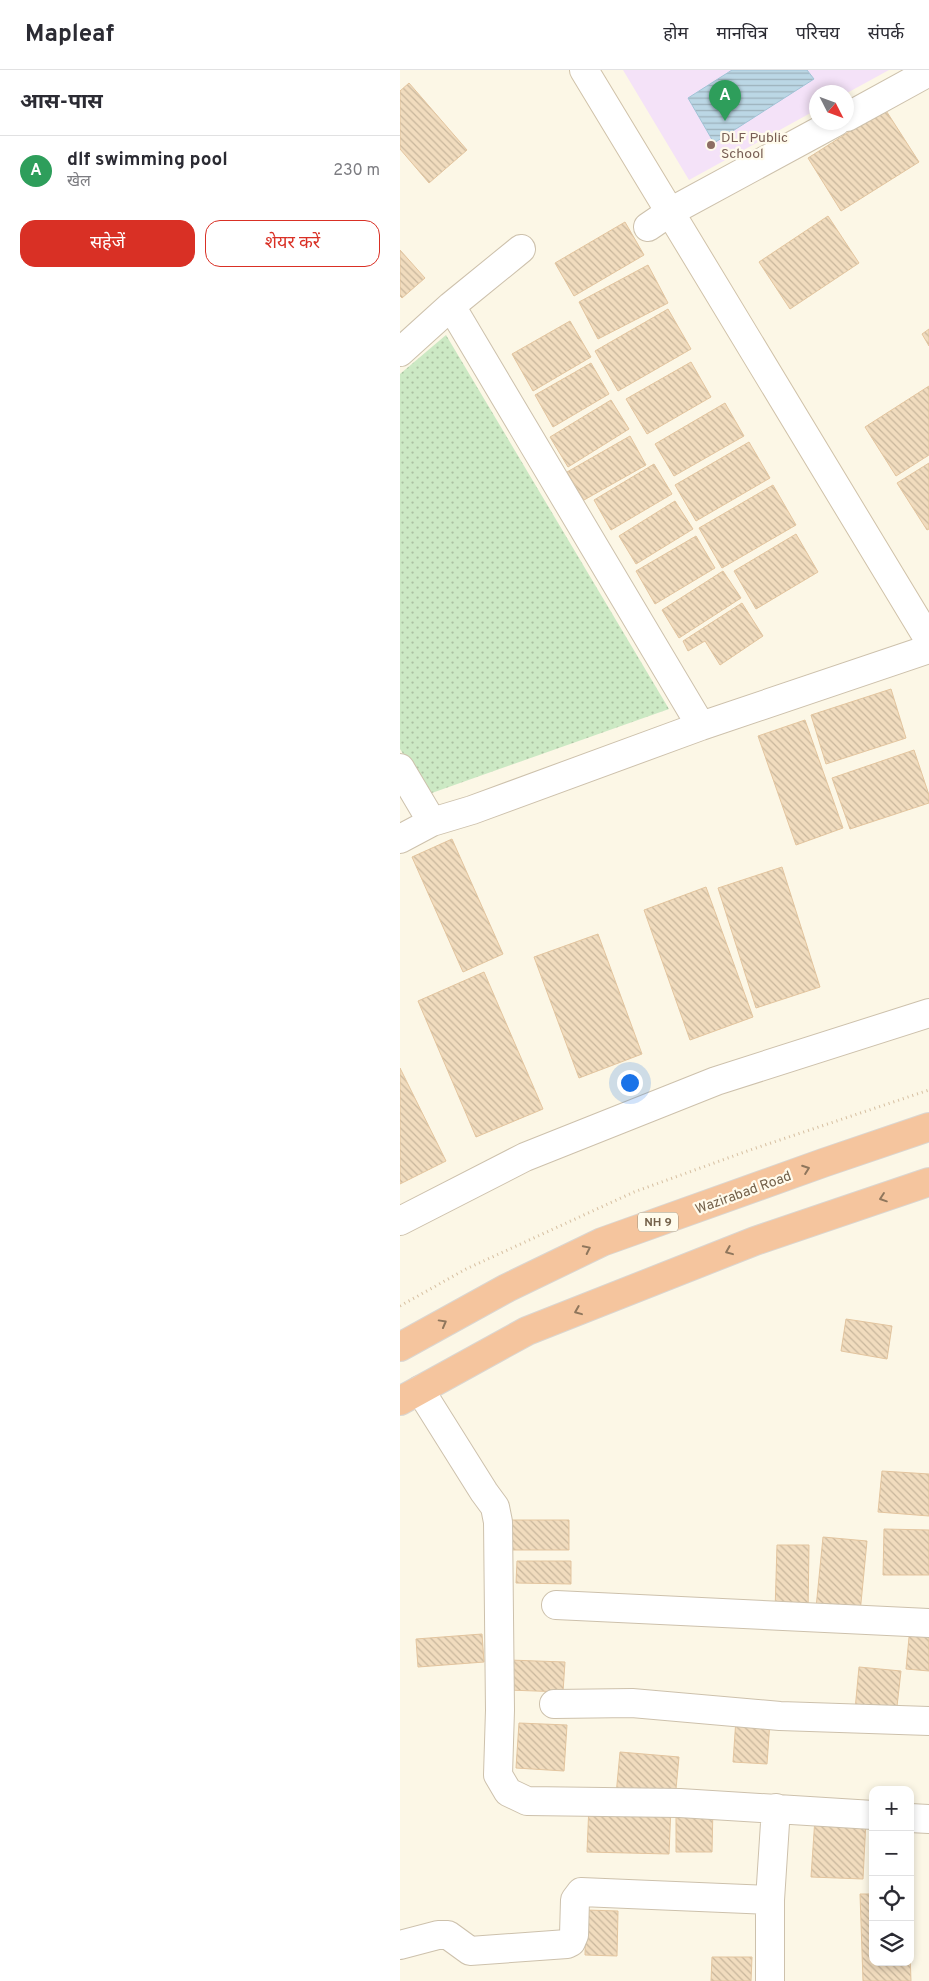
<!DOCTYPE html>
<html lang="hi">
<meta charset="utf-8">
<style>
:root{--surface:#fff;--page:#f7f7f7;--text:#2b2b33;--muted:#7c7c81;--line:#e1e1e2;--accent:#d93025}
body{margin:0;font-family:Overpass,"Noto Sans Devanagari",sans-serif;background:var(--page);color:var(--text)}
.controls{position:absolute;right:15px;bottom:15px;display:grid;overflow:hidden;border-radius:10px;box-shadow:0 2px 8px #0003}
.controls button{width:45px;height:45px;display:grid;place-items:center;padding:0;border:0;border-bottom:1px solid var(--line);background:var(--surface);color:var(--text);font:25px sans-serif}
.compass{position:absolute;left:409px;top:15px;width:45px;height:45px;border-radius:50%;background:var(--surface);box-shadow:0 2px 8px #0003;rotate:132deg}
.you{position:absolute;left:229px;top:1012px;width:18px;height:18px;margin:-12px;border:4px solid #fff;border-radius:50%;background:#1a73e8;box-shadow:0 0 0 8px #1a73e833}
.badge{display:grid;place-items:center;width:32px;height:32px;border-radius:50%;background:var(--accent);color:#fff;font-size:16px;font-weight:700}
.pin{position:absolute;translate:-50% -41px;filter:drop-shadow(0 1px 2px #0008)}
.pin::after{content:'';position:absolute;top:26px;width:18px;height:15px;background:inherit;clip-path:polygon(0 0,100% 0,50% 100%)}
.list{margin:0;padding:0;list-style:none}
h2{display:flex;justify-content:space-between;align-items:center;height:65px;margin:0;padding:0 20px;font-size:21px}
h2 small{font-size:16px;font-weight:400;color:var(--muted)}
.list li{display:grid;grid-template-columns:32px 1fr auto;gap:15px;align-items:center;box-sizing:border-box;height:70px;padding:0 20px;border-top:1px solid var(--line)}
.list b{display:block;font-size:19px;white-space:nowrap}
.list p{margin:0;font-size:16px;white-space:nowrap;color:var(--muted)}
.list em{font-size:16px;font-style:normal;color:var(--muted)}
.actions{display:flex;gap:10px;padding:15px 20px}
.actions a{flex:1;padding:11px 0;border:1px solid var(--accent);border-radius:15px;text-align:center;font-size:18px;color:var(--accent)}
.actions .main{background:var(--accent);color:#fff}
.icon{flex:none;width:28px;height:28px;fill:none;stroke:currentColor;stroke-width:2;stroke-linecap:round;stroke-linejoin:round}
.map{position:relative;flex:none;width:529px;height:1911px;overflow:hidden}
header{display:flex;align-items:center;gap:30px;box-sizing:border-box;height:70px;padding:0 25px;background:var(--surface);border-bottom:1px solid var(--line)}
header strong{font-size:24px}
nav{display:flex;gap:28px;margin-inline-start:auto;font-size:18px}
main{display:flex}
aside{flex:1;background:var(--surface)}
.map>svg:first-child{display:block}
.education{fill:#f4e2f8}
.park{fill:url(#park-dots)}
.water{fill:url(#water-rules);stroke:#a1c4d7}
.building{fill:url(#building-back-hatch);stroke:#e3c59f}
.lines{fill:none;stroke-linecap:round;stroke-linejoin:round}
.street-casing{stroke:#cdc1ac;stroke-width:30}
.secondary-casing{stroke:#d0c2a9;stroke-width:30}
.highway-casing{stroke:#dbd6d0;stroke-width:30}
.path{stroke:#d6bfa1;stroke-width:3;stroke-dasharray:1 4;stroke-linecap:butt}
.street{stroke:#fff;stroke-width:28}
.secondary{stroke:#fff;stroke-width:28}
.highway{stroke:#f5c59e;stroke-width:28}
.oneway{stroke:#8f765c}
.education-dot{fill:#8d6e63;stroke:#fffbec;stroke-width:2}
.labels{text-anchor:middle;stroke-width:4.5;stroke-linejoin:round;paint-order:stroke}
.shield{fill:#fffbec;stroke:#9e907b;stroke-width:1}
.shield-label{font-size:12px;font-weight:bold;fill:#75624b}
.education-label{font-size:14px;fill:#785e54;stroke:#fffbec;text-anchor:start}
.street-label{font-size:14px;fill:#75624b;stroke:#fffbec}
</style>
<header>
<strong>Mapleaf</strong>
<nav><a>होम</a><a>मानचित्र</a><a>परिचय</a><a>संपर्क</a></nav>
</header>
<main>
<aside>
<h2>आस-पास<small></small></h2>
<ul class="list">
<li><span class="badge" style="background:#2e9e5b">A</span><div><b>dlf swimming pool</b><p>खेल</p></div><em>230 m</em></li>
</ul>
<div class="actions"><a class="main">सहेजें</a><a>शेयर करें</a></div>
</aside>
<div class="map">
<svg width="529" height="1911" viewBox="0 0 529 1911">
<defs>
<pattern id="park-dots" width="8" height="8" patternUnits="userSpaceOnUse" patternTransform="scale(1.25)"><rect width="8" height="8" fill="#cce9c4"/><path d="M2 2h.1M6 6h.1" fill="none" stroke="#aac0a1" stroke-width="1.8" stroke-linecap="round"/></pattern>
<pattern id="water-rules" width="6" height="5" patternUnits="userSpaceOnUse" patternTransform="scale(1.25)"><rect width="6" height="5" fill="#bbd7e5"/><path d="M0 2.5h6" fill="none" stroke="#9db2bc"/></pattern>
<pattern id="building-back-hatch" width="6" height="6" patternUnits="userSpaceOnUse" patternTransform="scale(1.25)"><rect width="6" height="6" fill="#f1dcbe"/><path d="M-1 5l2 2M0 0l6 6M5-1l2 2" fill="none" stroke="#c8b69c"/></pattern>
</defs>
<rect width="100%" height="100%" fill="#fcf7e6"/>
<!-- education -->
<path class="education" d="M223,0H489L447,23L417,22L416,40L289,110Z"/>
<!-- park -->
<path class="park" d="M46,265L269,639L29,724L0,679V304Z"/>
<!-- water -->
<path class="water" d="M332,0H407L414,9L314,73L288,28Z"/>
<!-- building -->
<path class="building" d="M9,13L67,80L29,113L0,79V21Z
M485,39L519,92L441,141L408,88Z
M428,146L459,193L390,239L359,192Z
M225,152L244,185L174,226L155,193Z
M0,180L25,208L2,228L0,226Z
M248,195L268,233L198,269L179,232Z
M268,239L291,279L218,321L195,281Z
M170,251L191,287L133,321L112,284Z
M529,259V276L522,264Z
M291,292L311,327L247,364L226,329Z
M191,293L209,324L153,357L135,325Z
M529,316V385L496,406L465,357Z
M211,330L229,359L168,397L150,367Z
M325,333L344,366L274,406L255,374Z
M230,366L246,395L184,430L167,402Z
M349,372L370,408L296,451L275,415Z
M529,393V459L527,460L497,413Z
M254,394L272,424L211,460L194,430Z
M373,415L396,455L322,498L299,458Z
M275,431L293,459L236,494L219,466Z
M396,464L418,502L356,539L334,501Z
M296,466L315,498L255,534L236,501Z
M323,501L341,528L279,568L262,540Z
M342,533L363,566L320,595L305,571L288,581L283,571Z
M491,619L506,668L426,694L411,645Z
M405,650L443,758L396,775L358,666Z
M514,680L529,725V733L450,759L432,708Z
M52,769L103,884L63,902L12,787Z
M382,797L420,917L356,938L318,818Z
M306,817L353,947L290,970L244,840Z
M198,864L242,984L179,1008L134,887Z
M84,902L143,1039L76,1067L18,931Z
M0,998L46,1091L0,1114Z
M446,1249L492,1256L487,1289L441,1281Z
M482,1401L529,1404V1446L478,1442Z
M110,1450H169V1480H110Z
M484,1459L529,1460V1505H483Z
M423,1467L467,1471L460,1543L416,1538Z
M377,1475H409L408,1543L375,1542Z
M117,1491H171V1514L116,1513Z
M510,1557L529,1559V1601L506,1599Z
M82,1564L84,1592L18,1597L16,1569Z
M109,1590L165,1592L163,1622L108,1620Z
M459,1597L501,1601L496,1645L455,1640Z
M336,1649L370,1651L367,1694L333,1692Z
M119,1653L167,1655L164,1701L116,1698Z
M220,1682L279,1687L275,1730L216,1725Z
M189,1735L271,1737L269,1784L187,1782Z
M276,1737H313L312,1782H276Z
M415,1748L466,1750L463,1809L411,1807Z
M460,1824H473V1892H510V1883L511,1911H463Z
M186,1840L218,1841L217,1886L185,1885Z
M312,1887H352L351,1911H311Z"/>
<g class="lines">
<!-- street casing -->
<g class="street-casing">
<path id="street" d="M447,47L529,2
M248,157L270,142L436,52
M51,236L301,656
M0,282L51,236L121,179
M0,698L32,752
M0,769L32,752L72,740L301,656L529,579
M0,1151L125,1087L316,1011L529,943
M20,1320L84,1422L95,1437L98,1452L100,1640L98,1705L108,1722L127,1731L280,1733L473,1745
M156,1535L529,1553
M154,1634L232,1633L380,1646L529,1651
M510,1748L529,1749
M370,1830V1911
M0,1875L38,1865H48L70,1881L167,1874L171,1872L174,1865L175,1830L181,1822L370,1830L376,1738"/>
</g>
<!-- secondary casing -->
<g class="secondary-casing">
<path id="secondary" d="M184,0L529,570"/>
</g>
<!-- highway casing -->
<g class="highway-casing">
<path id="highway" d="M0,1277L107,1218L202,1172L423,1093L529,1057
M0,1331L127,1261L355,1171L529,1112"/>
</g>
<!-- path -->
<path class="path" d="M0,1236L66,1199L234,1122L350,1080L529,1020"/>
<!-- street -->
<use href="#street" class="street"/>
<!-- secondary -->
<use href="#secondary" class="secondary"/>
<!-- highway -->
<use href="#highway" class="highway"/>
</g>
<!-- one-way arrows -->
<defs><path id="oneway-chevron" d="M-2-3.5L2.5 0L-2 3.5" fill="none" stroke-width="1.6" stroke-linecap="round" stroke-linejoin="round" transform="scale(1.25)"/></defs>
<g class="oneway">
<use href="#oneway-chevron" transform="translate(406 1099) rotate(-20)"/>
<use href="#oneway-chevron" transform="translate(483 1128) rotate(161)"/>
<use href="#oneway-chevron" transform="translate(187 1179) rotate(-26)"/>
<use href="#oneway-chevron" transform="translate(329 1181) rotate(158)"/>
<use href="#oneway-chevron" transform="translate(178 1241) rotate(158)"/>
<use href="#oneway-chevron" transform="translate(43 1253) rotate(-29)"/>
</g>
<!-- markers -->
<circle class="education-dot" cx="311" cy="75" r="5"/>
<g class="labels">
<!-- shield labels -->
<rect class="shield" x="238" y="1142.5" width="40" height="19" rx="4"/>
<g class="shield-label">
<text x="258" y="1156">NH 9</text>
</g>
<!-- education labels -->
<g class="education-label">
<text x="321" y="72">DLF Public<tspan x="321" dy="16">School</tspan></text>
</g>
<!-- street labels -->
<g class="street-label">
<text transform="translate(343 1122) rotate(-20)" y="5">Wazirabad Road</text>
</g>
</g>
</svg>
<div class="controls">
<button>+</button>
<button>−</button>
<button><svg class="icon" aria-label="locate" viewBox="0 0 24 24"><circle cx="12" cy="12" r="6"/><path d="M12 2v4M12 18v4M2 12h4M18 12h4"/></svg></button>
<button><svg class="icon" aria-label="layers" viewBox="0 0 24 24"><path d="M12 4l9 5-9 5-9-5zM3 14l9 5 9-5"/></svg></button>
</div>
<svg class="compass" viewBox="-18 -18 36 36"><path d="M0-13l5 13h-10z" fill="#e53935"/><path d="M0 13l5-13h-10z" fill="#7c7c81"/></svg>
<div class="you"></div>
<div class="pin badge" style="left:325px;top:51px;background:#2e9e5b">A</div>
</div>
</main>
